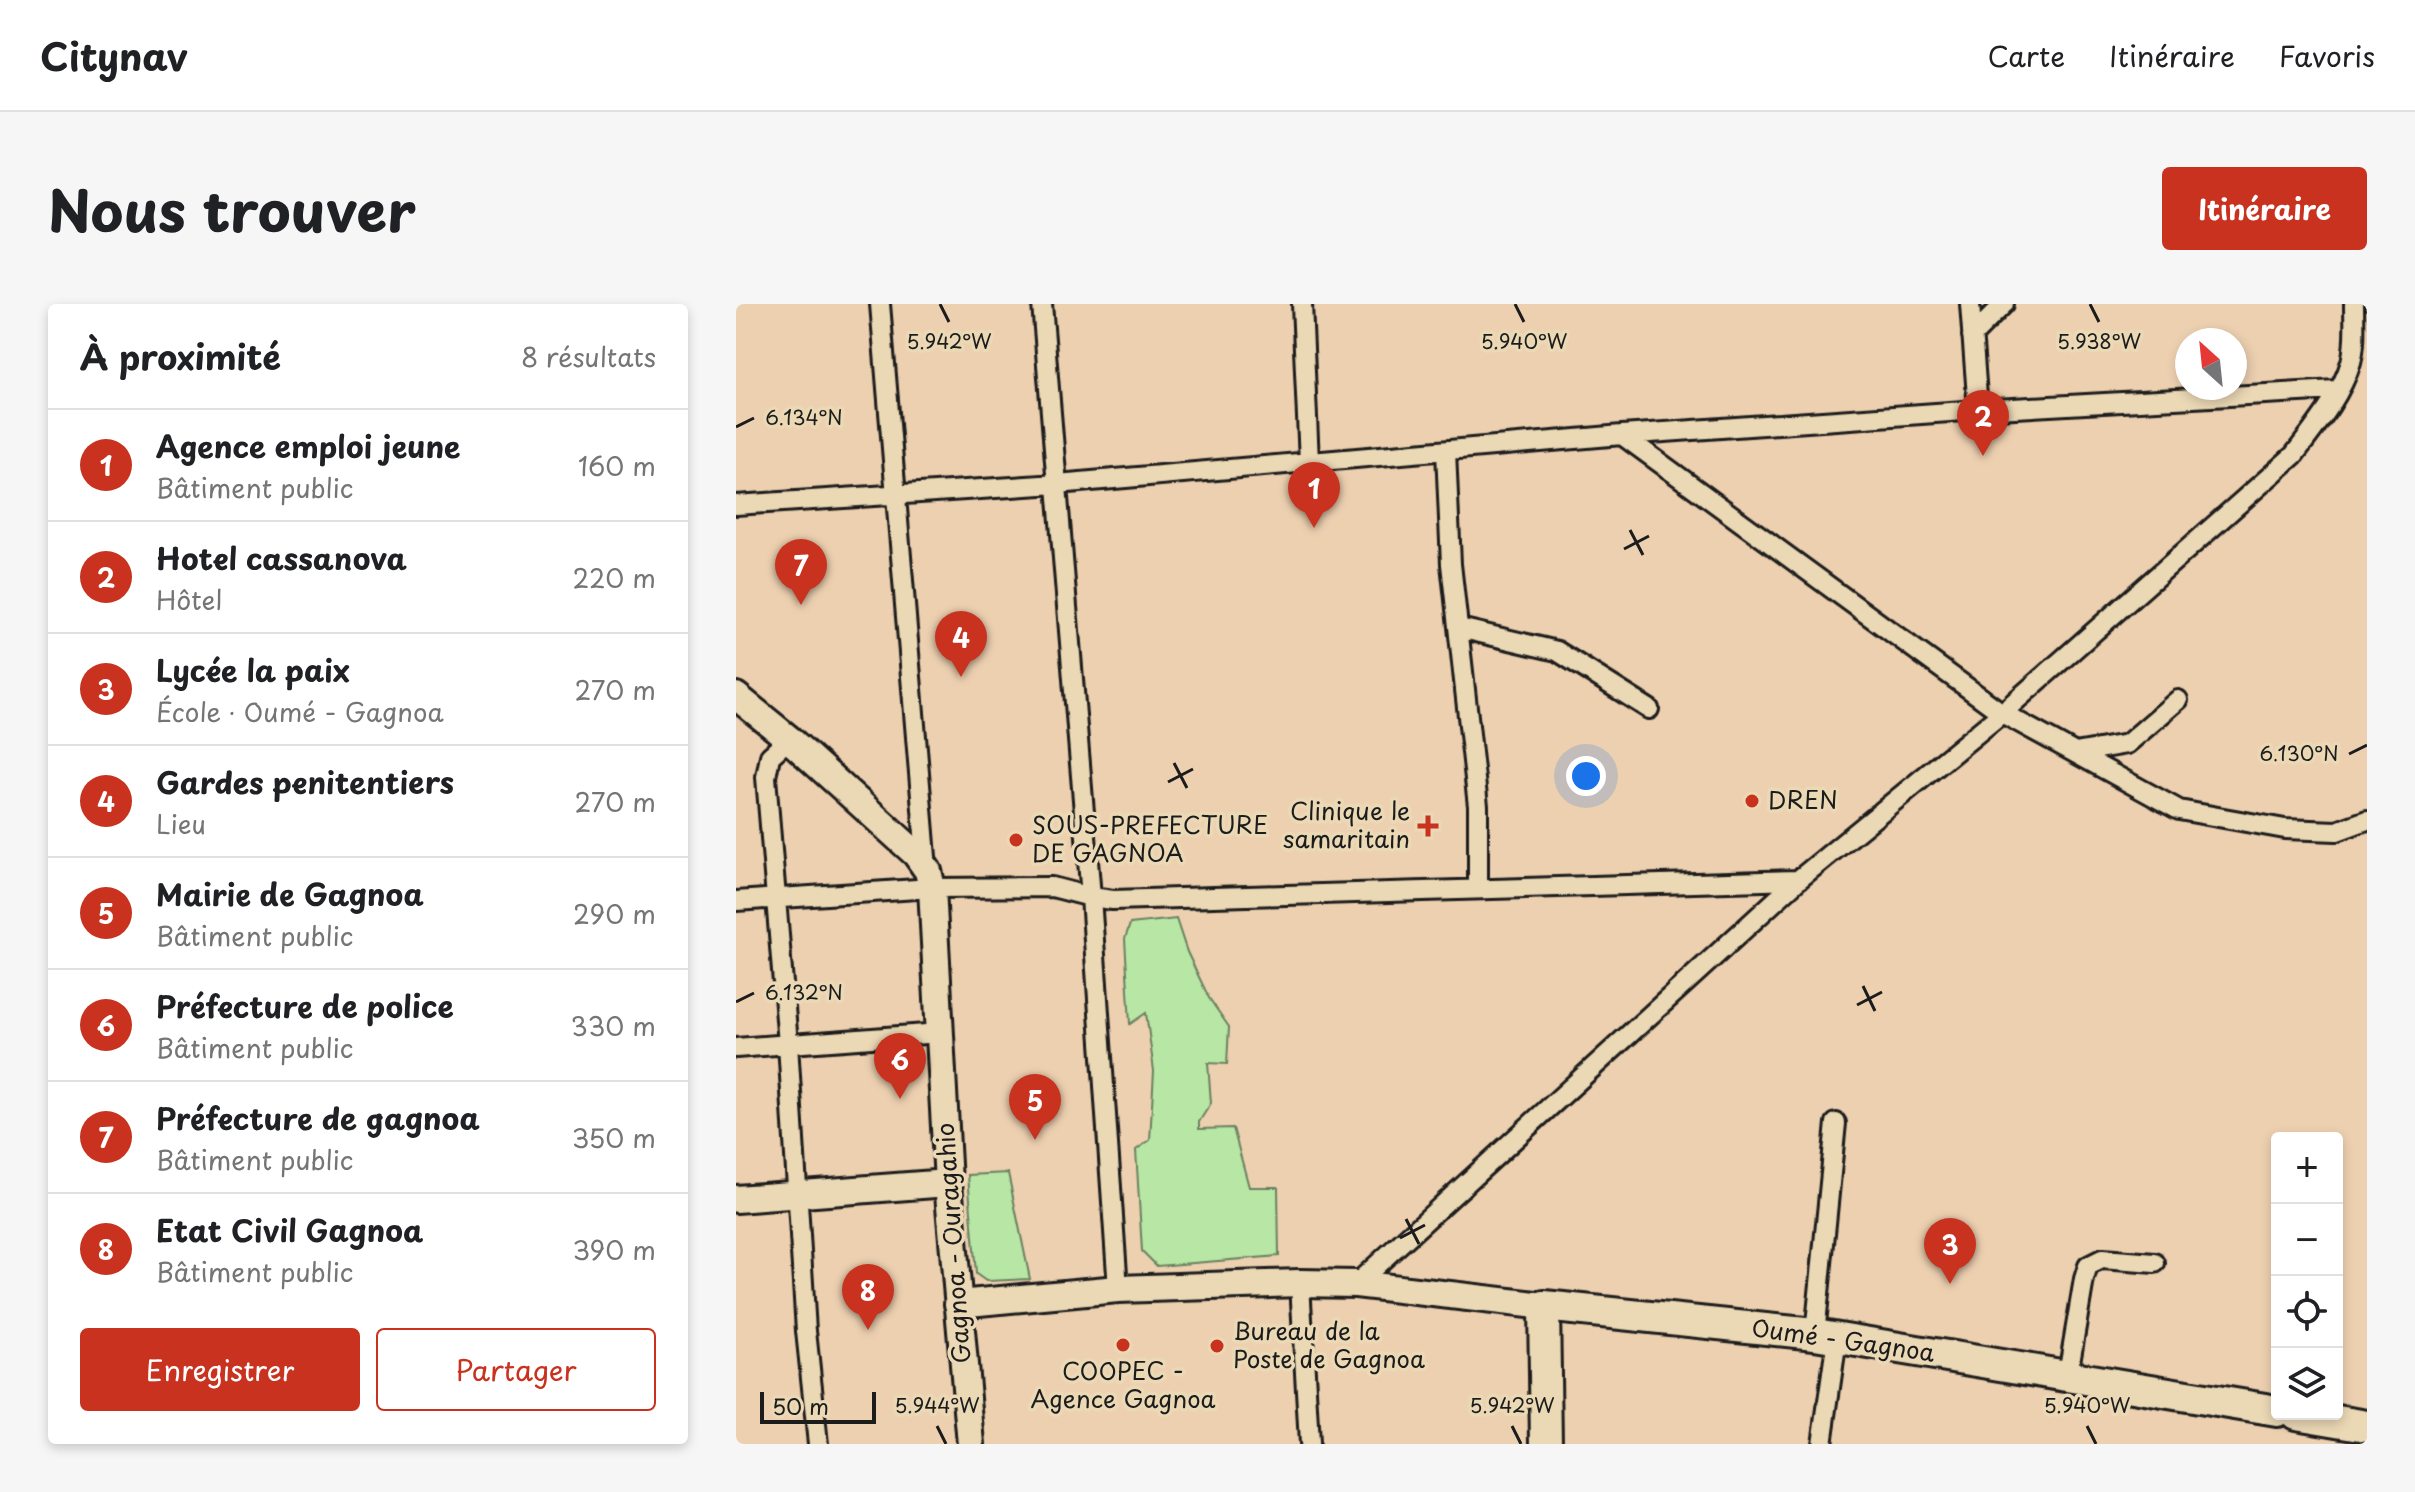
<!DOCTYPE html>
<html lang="fr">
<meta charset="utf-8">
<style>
:root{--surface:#fff;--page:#f6f6f6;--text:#202124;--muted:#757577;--line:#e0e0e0;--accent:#c8321e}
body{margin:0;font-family:"Playpen Sans",sans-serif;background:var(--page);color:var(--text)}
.controls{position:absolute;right:24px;bottom:24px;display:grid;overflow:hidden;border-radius:8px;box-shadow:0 4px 12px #0003}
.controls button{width:72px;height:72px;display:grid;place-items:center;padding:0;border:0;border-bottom:2px solid var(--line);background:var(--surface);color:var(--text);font:40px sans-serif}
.compass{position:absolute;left:1439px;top:24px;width:72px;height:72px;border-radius:50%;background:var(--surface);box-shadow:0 4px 12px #0003;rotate:333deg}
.scale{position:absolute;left:24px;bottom:20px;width:116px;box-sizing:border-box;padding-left:8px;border:4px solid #1c1c1c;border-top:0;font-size:22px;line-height:28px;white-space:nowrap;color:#1c1c1c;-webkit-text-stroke:6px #ebd8b5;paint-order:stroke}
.you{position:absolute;left:850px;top:472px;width:28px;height:28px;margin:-20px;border:6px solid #fff;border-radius:50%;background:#1a73e8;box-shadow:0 0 0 12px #1a73e833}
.badge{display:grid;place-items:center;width:52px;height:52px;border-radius:50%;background:var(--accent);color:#fff;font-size:26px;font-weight:700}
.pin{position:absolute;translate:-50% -66px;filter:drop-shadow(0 2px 4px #0008)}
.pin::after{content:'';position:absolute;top:42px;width:28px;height:24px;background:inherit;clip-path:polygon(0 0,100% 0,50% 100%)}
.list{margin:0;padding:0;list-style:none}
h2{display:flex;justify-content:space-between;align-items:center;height:104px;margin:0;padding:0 32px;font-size:34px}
h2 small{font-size:26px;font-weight:400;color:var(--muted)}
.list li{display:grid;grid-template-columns:52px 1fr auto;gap:24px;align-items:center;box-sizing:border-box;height:112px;padding:0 32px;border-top:2px solid var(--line)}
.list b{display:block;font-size:30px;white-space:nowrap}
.list p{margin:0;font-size:26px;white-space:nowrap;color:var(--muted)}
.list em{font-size:26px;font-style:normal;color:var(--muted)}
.actions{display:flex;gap:16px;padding:24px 32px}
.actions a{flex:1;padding:18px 0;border:2px solid var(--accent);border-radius:8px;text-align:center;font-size:28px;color:var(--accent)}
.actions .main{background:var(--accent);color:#fff}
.icon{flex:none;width:44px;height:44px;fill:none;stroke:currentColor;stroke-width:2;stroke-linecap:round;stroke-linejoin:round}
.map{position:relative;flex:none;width:1631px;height:1140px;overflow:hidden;border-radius:8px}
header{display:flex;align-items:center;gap:48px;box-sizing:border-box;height:112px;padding:0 40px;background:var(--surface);border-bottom:2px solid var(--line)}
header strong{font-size:38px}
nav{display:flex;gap:44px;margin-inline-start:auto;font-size:28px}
.intro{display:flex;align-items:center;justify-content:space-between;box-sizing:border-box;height:192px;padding:0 48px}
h1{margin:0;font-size:56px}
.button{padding:20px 36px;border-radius:8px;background:var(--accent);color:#fff;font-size:28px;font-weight:700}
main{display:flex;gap:48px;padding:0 48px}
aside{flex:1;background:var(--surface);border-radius:8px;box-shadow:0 4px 12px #0003}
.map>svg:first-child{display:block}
.green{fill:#b7e6a5;stroke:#6a8160;stroke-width:2}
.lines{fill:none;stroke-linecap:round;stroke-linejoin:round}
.street-casing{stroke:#1c1c1c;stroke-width:24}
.secondary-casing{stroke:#1c1c1c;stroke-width:32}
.primary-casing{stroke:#1c1c1c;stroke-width:36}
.street{stroke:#ebd8b5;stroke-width:18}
.secondary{stroke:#ebd8b5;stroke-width:26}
.primary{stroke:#ebd8b5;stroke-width:30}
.ticks{fill:none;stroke:#1c1c1c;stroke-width:3}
.poi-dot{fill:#c8321e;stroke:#ebd8b5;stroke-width:3}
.labels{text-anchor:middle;stroke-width:7;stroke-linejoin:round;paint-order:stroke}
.poi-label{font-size:24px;fill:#1c1c1c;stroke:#ebd8b5;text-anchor:start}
.street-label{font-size:24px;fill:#1c1c1c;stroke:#ebd8b5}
.ticks-label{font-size:20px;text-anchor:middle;fill:#1c1c1c;stroke:#ebd8b5;stroke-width:7;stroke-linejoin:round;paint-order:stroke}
</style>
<header>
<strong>Citynav</strong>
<nav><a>Carte</a><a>Itinéraire</a><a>Favoris</a></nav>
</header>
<div class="intro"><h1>Nous trouver</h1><a class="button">Itinéraire</a></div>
<main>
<aside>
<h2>À proximité<small>8 résultats</small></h2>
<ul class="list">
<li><span class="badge">1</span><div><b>Agence emploi jeune</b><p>Bâtiment public</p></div><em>160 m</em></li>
<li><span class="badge">2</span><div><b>Hotel cassanova</b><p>Hôtel</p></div><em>220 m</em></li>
<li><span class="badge">3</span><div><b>Lycée la paix</b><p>École · Oumé - Gagnoa</p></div><em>270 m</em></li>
<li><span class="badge">4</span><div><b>Gardes penitentiers</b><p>Lieu</p></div><em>270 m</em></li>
<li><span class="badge">5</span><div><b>Mairie de Gagnoa</b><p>Bâtiment public</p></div><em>290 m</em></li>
<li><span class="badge">6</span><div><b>Préfecture de police</b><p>Bâtiment public</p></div><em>330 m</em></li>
<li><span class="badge">7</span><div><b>Préfecture de gagnoa</b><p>Bâtiment public</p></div><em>350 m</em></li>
<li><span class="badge">8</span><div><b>Etat Civil Gagnoa</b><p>Bâtiment public</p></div><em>390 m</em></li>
</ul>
<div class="actions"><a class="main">Enregistrer</a><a>Partager</a></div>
</aside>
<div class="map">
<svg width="1631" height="1140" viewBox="0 0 1631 1140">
<rect width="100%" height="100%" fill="#edd0b0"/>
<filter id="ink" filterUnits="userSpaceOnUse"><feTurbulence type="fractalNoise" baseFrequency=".0125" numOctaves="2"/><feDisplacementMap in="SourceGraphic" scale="16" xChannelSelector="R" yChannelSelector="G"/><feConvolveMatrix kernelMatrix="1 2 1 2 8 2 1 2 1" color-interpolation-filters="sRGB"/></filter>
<g filter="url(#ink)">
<!-- green -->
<path class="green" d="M440,615L451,648L473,694L493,723L491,760L472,759L475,799L463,818V825L497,824L513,883H542L543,952L421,962L406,947L400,846L414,836L418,767L410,709L394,720L389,635L394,620Z
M272,869L294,975L250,977L240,970L232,871Z"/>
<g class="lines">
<!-- street casing -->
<g class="street-casing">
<path id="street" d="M144,0L191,565
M306,0L355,593L382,985
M566,0L573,158
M1234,0L1242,106
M1236,32L1268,0
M886,131L1266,409L1443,506L1549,525L1601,527L1631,516
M710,147L715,260L742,502V585
M0,201L321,180L886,131L1242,106L1601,86
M723,324L821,347L913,405
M53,435L34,452L30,473L52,740L70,1027L82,1140
M1339,449L1391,440L1442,396
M0,597L196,584L316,583L355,593L377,596L1062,576
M0,744L204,729
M564,979L573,1140
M620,980L1062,576L1266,409L1558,151C1579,123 1605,92 1615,58C1620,39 1618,19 1618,0
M1079,1030L1100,819
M1332,1070L1348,975L1352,962L1366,955L1419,959
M1086,1140L1101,1034"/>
</g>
<!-- secondary casing -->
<g class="secondary-casing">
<path id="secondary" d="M0,392L53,435L180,550L192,567L196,584L212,879L235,1140
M0,895L212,879
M222,1000L382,985L564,979L620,980L808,1002"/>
</g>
<!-- primary casing -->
<g class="primary-casing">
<path id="primary" d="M1560,1110L1631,1122
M810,1140L808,1002L1079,1030L1541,1107"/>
</g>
<!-- street -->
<use href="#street" class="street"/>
<!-- secondary -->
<use href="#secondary" class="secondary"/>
<!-- primary -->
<use href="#primary" class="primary"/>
</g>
</g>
<!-- ticks -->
<path class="ticks" d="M204,0L213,18M779,0L788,18M1354,0L1363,18M0,123L18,114M894,226L907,251M888,245L913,232M1613,450L1631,441M438,459L451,484M432,478L457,465M1127,682L1139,707M0,698L18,689M1121,701L1146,688M670,915L683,940M664,934L689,921M201,1122L210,1140M776,1122L785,1140M1351,1122L1360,1140"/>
<!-- markers -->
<g class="poi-dot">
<circle cx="1016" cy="497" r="8"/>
<path d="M688 510h8v8h8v8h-8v8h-8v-8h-8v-8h8z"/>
<circle cx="280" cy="536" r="8"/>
<circle cx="387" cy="1041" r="8"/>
<circle cx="481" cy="1042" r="8"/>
</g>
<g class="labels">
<!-- poi labels -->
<g class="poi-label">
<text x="1032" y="505">DREN</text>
<text x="674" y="516" text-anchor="end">Clinique le<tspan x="674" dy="28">samaritain</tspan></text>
<text x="296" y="530">SOUS-PREFECTURE<tspan x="296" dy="28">DE GAGNOA</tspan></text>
<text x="497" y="1036">Bureau de la<tspan x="497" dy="28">Poste de Gagnoa</tspan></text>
<text x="387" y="1076" text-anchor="middle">COOPEC -<tspan x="387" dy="28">Agence Gagnoa</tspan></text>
</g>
<!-- street labels -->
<g class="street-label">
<text transform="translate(218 939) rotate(-94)" y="8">Gagnoa - Ouragahio</text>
<text transform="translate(1107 1037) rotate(8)" y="8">Oumé - Gagnoa</text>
</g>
</g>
<g class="ticks-label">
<text x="213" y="45">5.942°W</text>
<text x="788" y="45">5.940°W</text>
<text x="1363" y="45">5.938°W</text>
<text x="68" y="121">6.134°N</text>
<text x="1563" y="457">6.130°N</text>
<text x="68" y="696">6.132°N</text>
<text x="201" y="1109">5.944°W</text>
<text x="776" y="1109">5.942°W</text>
<text x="1351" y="1109">5.940°W</text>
</g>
</svg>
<div class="controls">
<button>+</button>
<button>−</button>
<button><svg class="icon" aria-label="locate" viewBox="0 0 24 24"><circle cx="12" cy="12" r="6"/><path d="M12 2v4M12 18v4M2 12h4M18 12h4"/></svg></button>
<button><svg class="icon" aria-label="layers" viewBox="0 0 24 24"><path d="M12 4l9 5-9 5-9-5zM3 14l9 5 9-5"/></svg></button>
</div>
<svg class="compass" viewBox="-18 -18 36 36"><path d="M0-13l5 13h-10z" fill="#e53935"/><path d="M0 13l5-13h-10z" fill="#757577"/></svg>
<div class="scale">50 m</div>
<div class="you"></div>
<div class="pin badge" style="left:578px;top:224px">1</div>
<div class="pin badge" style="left:1247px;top:152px">2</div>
<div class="pin badge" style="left:1214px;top:980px">3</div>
<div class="pin badge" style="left:225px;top:373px">4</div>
<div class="pin badge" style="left:299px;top:836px">5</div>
<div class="pin badge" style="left:164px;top:795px">6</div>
<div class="pin badge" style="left:65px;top:301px">7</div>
<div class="pin badge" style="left:132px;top:1026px">8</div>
</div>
</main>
